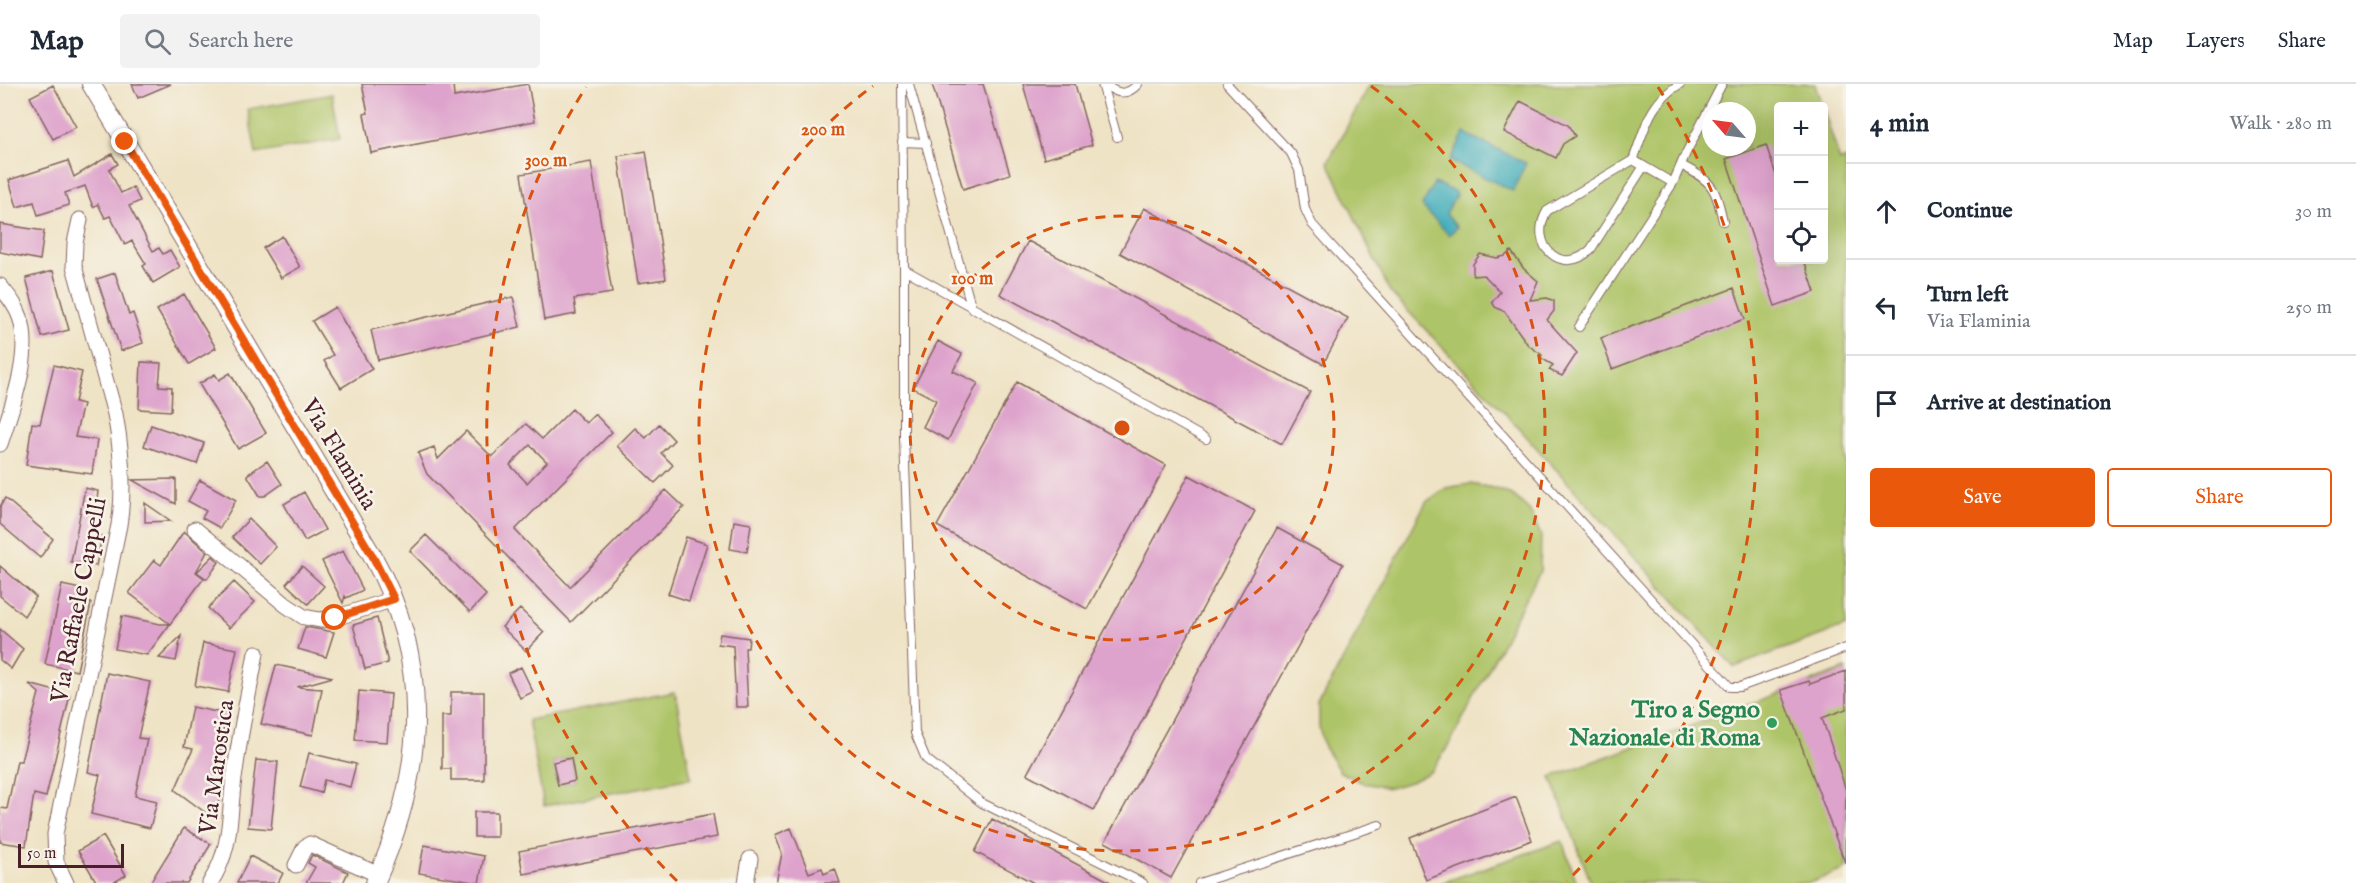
<!DOCTYPE html>
<meta charset="utf-8">
<style>
:root{--surface:#fff;--page:#f2f2f3;--text:#1f2937;--muted:#747a83;--line:#e0e1e3;--accent:#ea580c}
body{margin:0;font-family:"IM FELL English",serif;background:var(--page);color:var(--text)}
.controls{position:absolute;right:18px;top:18px;display:grid;overflow:hidden;border-radius:6px;box-shadow:0 6px 24px #0002}
.controls button{width:54px;height:54px;display:grid;place-items:center;padding:0;border:0;border-bottom:2px solid var(--line);background:var(--surface);color:var(--text);font:30px sans-serif}
.compass{position:absolute;left:1702px;top:18px;width:54px;height:54px;border-radius:50%;background:var(--surface);box-shadow:0 6px 24px #0002;rotate:298deg}
.scale{position:absolute;left:18px;bottom:15px;width:106px;box-sizing:border-box;padding-left:6px;border:3px solid #4a1f2b;border-top:0;font-size:16px;line-height:21px;white-space:nowrap;color:#4a1f2b;-webkit-text-stroke:4px #f7f3e8;paint-order:stroke}
.stop{position:absolute;width:18px;height:18px;margin:-14px;border:4px solid #ea580c;border-radius:50%;background:#fff}
.stop.end{background:#ea580c;border-color:#fff;box-shadow:0 2px 6px #0008}
.list{margin:0;padding:0;list-style:none}
h2{display:flex;justify-content:space-between;align-items:center;height:78px;margin:0;padding:0 24px;font-size:26px}
h2 small{font-size:20px;font-weight:400;color:var(--muted)}
.list li{display:grid;grid-template-columns:39px 1fr auto;gap:18px;align-items:center;box-sizing:border-box;height:96px;padding:0 24px;border-top:2px solid var(--line)}
.list b{display:block;font-size:22px;white-space:nowrap}
.list p{margin:0;font-size:20px;white-space:nowrap;color:var(--muted)}
.list em{font-size:20px;font-style:normal;color:var(--muted)}
.actions{display:flex;gap:12px;padding:18px 24px}
.actions a{flex:1;padding:14px 0;border:2px solid var(--accent);border-radius:6px;text-align:center;font-size:21px;color:var(--accent)}
.actions .main{background:var(--accent);color:#fff}
.icon{flex:none;width:33px;height:33px;fill:none;stroke:currentColor;stroke-width:2;stroke-linecap:round;stroke-linejoin:round}
.map{position:relative;flex:none;width:1846px;height:799px;overflow:hidden}
header{display:flex;align-items:center;gap:36px;box-sizing:border-box;height:84px;padding:0 30px;background:var(--surface);border-bottom:2px solid var(--line)}
header strong{font-size:28px}
nav{display:flex;gap:33px;margin-inline-start:auto;font-size:21px}
.search{width:420px;height:54px;background:var(--page);display:flex;align-items:center;gap:15px;box-sizing:border-box;padding:0 21px;border-radius:6px;color:var(--muted);font-size:22px}
main{display:flex}
aside{flex:1;background:var(--surface)}
.map>svg:first-child{display:block}
.green{fill:#aec468;stroke:#7c724a;stroke-width:1.5;fill-rule:evenodd}
.water{fill:#3baab9;stroke:#426472;stroke-width:1.5}
.building{fill:#dea3cc;fill-rule:evenodd}
.lines{fill:none;stroke-linecap:round;stroke-linejoin:round}
.service-casing{stroke:#846461;stroke-width:10}
.minor-casing{stroke:#846461;stroke-width:17}
.tertiary-casing{stroke:#846461;stroke-width:20}
.service{stroke:#fff;stroke-width:8}
.minor{stroke:#fff;stroke-width:15}
.tertiary{stroke:#fff;stroke-width:18}
.route{stroke:#ea580c;stroke-width:8}
.ring{fill:none;stroke:#d8530f;stroke-width:3;stroke-dasharray:10 8}
.leisure-dot{fill:#2e9e5b;stroke:#f7f3e8;stroke-width:2}
.labels{text-anchor:middle;stroke-width:5;stroke-linejoin:round;paint-order:stroke}
.street-label{font-size:24px;fill:#4a1f2b;stroke:#f7f3e8}
.leisure-label{font-size:24px;font-weight:bold;fill:#27864d;stroke:#f7f3e8;text-anchor:end}
.centre{fill:#d8530f;stroke:#f7f3e8;stroke-width:3}
.ring-label{font-size:18px;text-anchor:middle;font-weight:bold;fill:#d8530f;stroke:#f7f3e8;stroke-width:5;stroke-linejoin:round;paint-order:stroke}
</style>
<header>
<strong>Map</strong>
<div class="search"><svg class="icon" aria-label="search" viewBox="0 0 24 24"><circle cx="10" cy="10" r="6"/><path d="M15 15l6 6"/></svg>Search here</div>
<nav><a>Map</a><a>Layers</a><a>Share</a></nav>
</header>
<main>
<div class="map">
<svg width="1846" height="799" viewBox="0 0 1846 799">
<rect width="100%" height="100%" fill="#f7f3e8"/>
<filter id="ink" filterUnits="userSpaceOnUse"><feTurbulence type="fractalNoise" baseFrequency=".0167" numOctaves="2"/><feDisplacementMap in="SourceGraphic" scale="12" xChannelSelector="R" yChannelSelector="G"/><feConvolveMatrix kernelMatrix="1 2 1 2 8 2 1 2 1" color-interpolation-filters="sRGB"/></filter>
<filter id="wash" filterUnits="userSpaceOnUse"><feTurbulence type="fractalNoise" baseFrequency=".008" numOctaves="4" result="noise"/><feDisplacementMap in="SourceGraphic" scale="24" xChannelSelector="R" yChannelSelector="G"/><feGaussianBlur stdDeviation="1.35" result="paint"/><feColorMatrix in="noise" values="0 0 0 0 0 0 0 0 0 0 0 0 0 0 0 0 0 1.4 0 .05"/><feComposite in="paint" operator="in"/></filter>
<g filter="url(#wash)">
<rect width="100%" height="100%" fill="#efe3c5"/>
<!-- green -->
<path class="green" d="M1370,0H1815L1822,22H1778V176H1824V27L1840,77L1846,74V542L1734,583L1516,341L1390,208L1328,78ZM1711,27H1747V63H1711Z
M332,10L340,55L256,70L248,25Z
M1470,400L1494,404L1514,412L1530,427L1541,452L1540,487L1450,659L1432,687L1413,697L1390,704L1363,699L1340,688L1324,663L1319,643V621L1426,418L1446,404Z
M1846,585V785L1809,799H1591L1551,693Z
M675,608L691,694L544,722L528,636ZM571,674L575,697L558,701L553,678Z
M1562,757L1577,799H1441Z"/>
<!-- water -->
<path class="water" d="M1464,49L1526,79L1513,107L1450,77Z
M1434,99L1454,107L1456,111L1446,130L1457,143L1449,151L1422,122Z"/>
<g id="blocks">
<!-- building -->
<path class="building" d="M132,0H171L138,14Z
M362,0H453L454,13L528,0L535,37L371,69L364,30L368,29Z
M932,0H983L1010,90L963,105Z
M1023,0H1075L1092,61L1044,75Z
M53,1L76,43L53,55L30,13Z
M1520,17L1568,41L1575,52L1563,60L1556,74L1504,48Z
M1766,61L1779,100V176H1804L1815,208L1775,222L1726,75Z
M646,67L666,195L638,199L618,72Z
M112,70L118,80L109,85L121,109L133,103L140,117L129,122L153,167L159,164L163,170L170,166L180,183L153,199L143,182L146,180L132,157L125,161L110,132L105,134L98,120L93,123L85,102L65,109L69,121L38,131L34,118L17,123L9,96L68,77L74,93Z
M591,78L612,209L574,215L576,230L544,236L521,90Z
M1144,124L1348,234L1323,280L1120,169Z
M0,140L44,147L40,176L0,168Z
M282,152L300,183L281,194L263,164Z
M1028,157L1310,308L1282,360L1000,210Z
M1511,167L1524,185L1538,197L1530,216L1547,214L1554,217V227L1547,236L1577,269L1562,292L1549,286L1553,281L1541,274L1542,271L1528,261L1505,228L1495,223L1492,218L1500,208L1484,191L1473,192V180L1480,170L1497,174L1505,172Z
M53,187L69,246L42,253L26,194Z
M115,189L129,231L133,229L143,259L121,267L97,195Z
M1734,204L1745,235L1612,285L1601,254Z
M184,210L216,264L189,280L157,226Z
M513,213L520,243L378,276L371,246Z
M335,223L372,285L341,304L324,277L333,271L312,237Z
M938,257L962,270L953,287L978,299L948,356L923,343L936,316L913,304Z
M141,278L161,279L159,302L172,303L171,327L139,325Z
M54,281L82,288L75,318L83,320L75,353L97,356L92,390L26,381L32,339L40,340Z
M230,289L266,349L238,365L199,300L215,290L219,296Z
M1017,298L1166,381L1087,525L937,442Z
M572,325L586,339L595,330L612,348L515,446L570,503L666,406L684,423L571,538L427,390L418,369L434,363L438,375L466,347L492,373L526,340L542,355ZM530,361L547,378L527,399L510,381Z
M659,340L674,356L661,369L673,381L655,399L617,362L635,344L646,354Z
M151,341L204,359L197,380L144,362Z
M267,377L282,400L265,412H260L247,391Z
M1189,391L1255,427L1094,726L1027,690Z
M176,395V420L132,396Z
M200,396L236,416L220,444L202,434L206,427L188,417Z
M85,404L98,407L93,450L102,452L96,482L71,478Z
M304,408L325,446L305,457L284,420Z
M5,414L53,455L40,474L0,440V423Z
M145,419L171,437L145,438Z
M249,435L276,463L260,480L232,453Z
M734,437L751,440L747,468L730,465Z
M1277,444L1343,480L1171,794L1105,758Z
M184,447L207,468L196,488L204,494L170,540L129,509L154,476L161,481Z
M426,451L486,511L470,528L410,467Z
M686,453L707,460L689,517L668,510Z
M343,467L363,506L346,514L345,512L343,519L322,477Z
M213,472L219,478L207,495L197,488Z
M0,482L36,513L24,532L0,512Z
M302,482L324,502L308,520L286,500Z
M234,498L255,518L229,544L208,524Z
M62,501L85,506L82,517L91,519L77,587L45,580Z
M520,525L544,548L526,567L502,543Z
M122,532L160,540H170L147,571L115,565Z
M377,534L388,579L365,585L353,541Z
M305,543L334,548L326,573L298,565Z
M0,545L23,565L11,585L0,576Z
M720,550L749,554L748,564H745L748,623H736L733,562L718,560Z
M181,552L176,577L159,574Z
M203,559L237,565L228,608L195,602Z
M276,581L333,593L297,603L322,605L313,651L261,640Z
M521,583L533,608L520,614L508,589Z
M1846,587V625L1822,634L1846,706L1845,779L1781,606L1809,597L1810,600Z
M107,589L150,598L138,654L147,655L135,712L157,717L150,744L91,730L100,691L88,688Z
M29,600L70,611L46,713L34,710L26,762L0,758V724L7,725L17,677H21L39,609Z
M359,607L391,610L387,658L355,656Z
M451,608H484V696H451V685H442V632H451Z
M192,623L227,630L215,687L225,689L223,704L220,715L210,732L175,706L193,665L184,663Z
M309,669L356,680L350,703L324,696L321,709L300,703Z
M571,674L575,697L558,701L553,678Z
M256,676L278,678L271,745L248,743Z
M1516,713L1532,756L1426,796L1410,754Z
M474,728H497V753H474Z
M713,730L717,753L523,790L519,767Z
M992,735L1112,799H1034L975,768Z
M184,744L211,760L187,799H150Z
M791,744L809,789L822,784L824,790L835,785L840,799H776L782,769L775,751Z
M103,752L126,791L113,799H97L78,767Z
M424,761L484,772L479,799L419,789Z
M312,771L348,788L343,799H306L315,783L308,779Z
M250,772L283,789L278,799H237Z"/>
</g>
</g>
<g filter="url(#ink)">
<use href="#blocks" fill-opacity="0" stroke="#846461" stroke-width="1.5"/>
<g class="lines">
<!-- service casing -->
<g class="service-casing">
<path id="service" d="M902,0L904,185L1206,355
M909,0L972,225
M1102,0L1117,53
M1105,0C1117,11 1127,12 1138,0
M1227,0L1291,69L1299,86L1305,125L1312,140L1730,603H1740L1846,564
M1680,0C1649,18 1645,45 1633,76L1673,99L1686,69L1722,0
M902,58L926,59
M1633,76L1547,127C1527,161 1563,194 1591,165L1644,82
M1681,81C1713,98 1715,102 1723,137
M904,185V354L915,649L926,675L982,719L1143,799
M1579,243L1673,99
M1199,799L1379,741"/>
</g>
<!-- minor casing -->
<g class="minor-casing">
<path id="minor" d="M0,202C8,212 16,221 20,233C33,270 11,325 0,360
M195,445L286,521L304,533L320,536L335,534L394,515
M296,781L305,763L310,760L379,791
M66,799L56,778L55,750L119,441C125,404 122,368 115,330L74,182L75,159L80,136
M210,799C234,762 228,729 235,688C240,648 249,609 256,569
M746,799L750,775"/>
</g>
<!-- tertiary casing -->
<g class="tertiary-casing">
<path id="tertiary" d="M91,0L372,471C433,580 425,688 375,799"/>
</g>
<!-- service -->
<use href="#service" class="service"/>
<!-- minor -->
<use href="#minor" class="minor"/>
<!-- tertiary -->
<use href="#tertiary" class="tertiary"/>
</g>
</g>
<g class="lines" filter="url(#ink)">
<!-- route -->
<path class="route" d="M125,58L372,471L394,515L335,534"/>
</g>
<!-- distance rings -->
<g class="ring">
<circle cx="1122" cy="344" r="212"/>
<path d="M1371 2A423 423 0 1 1 873 2"/>
<path d="M677 797A635 635 0 0 1 586 3M1658 3A635 635 0 0 1 1567 797"/>
</g>
<!-- markers -->
<circle class="leisure-dot" cx="1772" cy="639" r="6"/>
<g class="labels">
<!-- street labels -->
<g class="street-label">
<text transform="translate(340 370) rotate(59)" y="8">Via Flaminia</text>
<text transform="translate(78 516) rotate(-79)" y="8">Via Raffaele Cappelli</text>
<text transform="translate(216 683) rotate(-82)" y="8">Via Marostica</text>
</g>
<!-- leisure labels -->
<g class="leisure-label">
<text x="1760" y="633">Tiro a Segno<tspan x="1760" dy="28">Nazionale di Roma</tspan></text>
</g>
</g>
<circle cx="1122" cy="344" r="9" class="centre"/>
<g class="ring-label">
<text x="823" y="51">200 m</text>
<text x="546" y="82">300 m</text>
<text x="972" y="200">100 m</text>
</g>
</svg>
<div class="controls">
<button>+</button>
<button>−</button>
<button><svg class="icon" aria-label="locate" viewBox="0 0 24 24"><circle cx="12" cy="12" r="6"/><path d="M12 2v4M12 18v4M2 12h4M18 12h4"/></svg></button>
</div>
<svg class="compass" viewBox="-18 -18 36 36"><path d="M0-13l5 13h-10z" fill="#e53935"/><path d="M0 13l5-13h-10z" fill="#747a83"/></svg>
<div class="scale">50 m</div>
<div class="stop" style="left:335px;top:534px"></div>
<div class="stop end" style="left:125px;top:58px"></div>
</div>
<aside>
<h2>4 min<small>Walk · 280 m</small></h2>
<ul class="list">
<li><svg class="icon" aria-label="ahead" viewBox="0 0 24 24"><path d="M12 20V5M6 11l6-6 6 6"/></svg><div><b>Continue</b></div><em>30 m</em></li>
<li><svg class="icon" aria-label="left" viewBox="0 0 24 24"><path d="M17 20v-9H6M10 6l-5 5 5 5"/></svg><div><b>Turn left</b><p>Via Flaminia</p></div><em>250 m</em></li>
<li><svg class="icon" aria-label="arrive" viewBox="0 0 24 24"><path d="M6 21V4h12l-3 4 3 4H6"/></svg><div><b>Arrive at destination</b></div></li>
</ul>
<div class="actions"><a class="main">Save</a><a>Share</a></div>
</aside>
</main>
